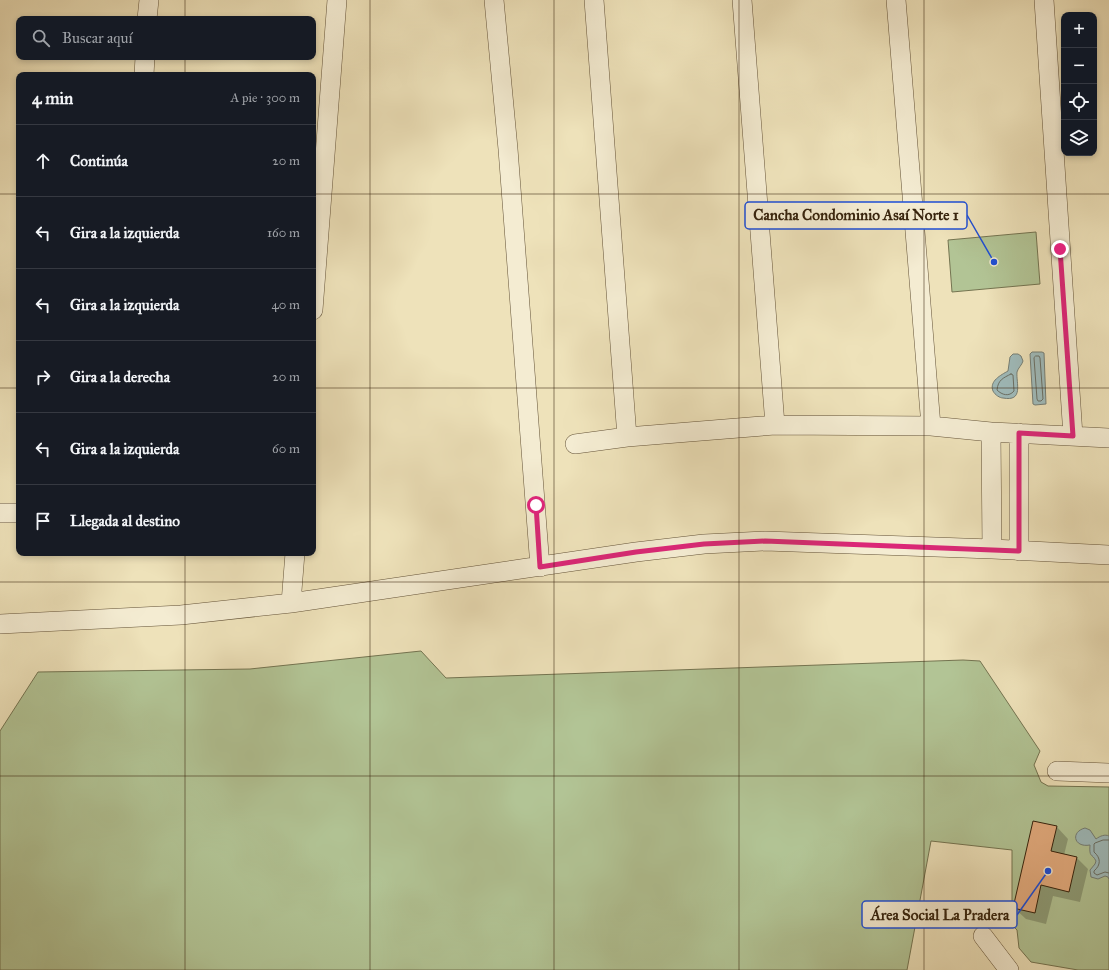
<!DOCTYPE html>
<html lang="es">
<meta charset="utf-8">
<style>
:root{--surface:#171b24;--page:#242831;--text:#f1f3f6;--muted:#9ea1a6;--line:#363941}
body{margin:0;font-family:"IM FELL Great Primer",serif;background:var(--page);color:var(--text)}
.controls{position:absolute;right:12px;top:12px;display:grid;overflow:hidden;border-radius:8px;box-shadow:0 2px 6px #0003}
.controls button{width:36px;height:36px;display:grid;place-items:center;padding:0;border:0;border-bottom:1px solid var(--line);background:var(--surface);color:var(--text);font:20px sans-serif}
.stop{position:absolute;width:12px;height:12px;margin:-9px;border:3px solid #db2777;border-radius:50%;background:#fff}
.stop.end{background:#db2777;border-color:#fff;box-shadow:0 1px 4px #0008}
.list{margin:0;padding:0;list-style:none}
h2{display:flex;justify-content:space-between;align-items:center;height:52px;margin:0;padding:0 16px;font-size:17px}
h2 small{font-size:13px;font-weight:400;color:var(--muted)}
.list li{display:grid;grid-template-columns:26px 1fr auto;gap:12px;align-items:center;box-sizing:border-box;height:72px;padding:0 16px;border-top:1px solid var(--line)}
.list b{display:block;font-size:15px;white-space:nowrap}
.list em{font-size:13px;font-style:normal;color:var(--muted)}
.icon{flex:none;width:22px;height:22px;fill:none;stroke:currentColor;stroke-width:2;stroke-linecap:round;stroke-linejoin:round}
.map{position:relative;flex:none;width:1109px;height:970px;overflow:hidden}
.search{position:absolute;background:var(--surface);box-shadow:0 2px 6px #0003;left:16px;top:16px;width:300px;height:44px;display:flex;align-items:center;gap:10px;box-sizing:border-box;padding:0 14px;border-radius:8px;color:var(--muted);font-size:15px}
.panel{position:absolute;background:var(--surface);box-shadow:0 2px 6px #0003;left:16px;top:72px;width:300px;height:484px;border-radius:8px}
.map>svg:first-child{display:block}
.green{fill:#b2c495;stroke:#747451}
.water{fill:#9fbbbb;stroke:#757e75}
.shadow{fill:#0003}
.lines{fill:none;stroke-linecap:round;stroke-linejoin:round}
.shore{stroke:#6a6f64;stroke-width:1}
.building{fill:#e2ab7e;stroke:#36230d}
.minor-casing{stroke:#645338;stroke-width:20}
.minor{stroke:#f4ecd2;stroke-width:19}
.route{stroke:#db2777;stroke-width:5}
.grid{fill:none;stroke:#36230d;stroke-width:1;stroke-opacity:0.55}
.leader{fill:none;stroke:#1d4ed8;stroke-width:1.5}
.callout-dot{fill:#1d4ed8;stroke:#f4ecd2;stroke-width:1.5}
.callout{fill:#f4ecd2;stroke:#1d4ed8;stroke-width:1.5}
.callout-label{font-size:15px;text-anchor:middle;font-weight:bold;fill:#36230d}
</style>
<div class="map">
<svg width="1109" height="970" viewBox="0 0 1109 970">
<rect width="100%" height="100%" fill="#eee2ba"/>
<filter id="stains"><feTurbulence type="fractalNoise" baseFrequency=".005" numOctaves="4"/><feColorMatrix values="0 0 0 0 .2 0 0 0 0 .09 0 0 0 0 .02 0 0 0 .5 -.17"/></filter>
<radialGradient id="worn" r=".72"><stop offset=".6" stop-color="#630" stop-opacity="0"/><stop offset="1" stop-color="#630" stop-opacity=".3"/></radialGradient>
<!-- green -->
<path class="green" d="M1036,232L1040,284L952,292L948,240Z
M421,651L446,678L963,660L980,661L1040,751L1034,765L1041,782L1048,786L1109,787V970H1078L1031,962L1019,948L1017,930L1012,925V850L931,841L907,970H0V731L38,672L250,669Z"/>
<!-- water -->
<path class="water" d="M1032,352H1042L1044,353L1046,404L1035,405L1033,404L1030,354Z
M1013,354H1018L1021,356L1023,361C1022,365 1018,368 1017,372C1016,383 1024,402 1003,398C1000,398 995,395 993,391C989,381 1001,375 1008,371L1010,357Z
M1085,828L1090,830L1096,839C1100,836 1105,834 1109,836V879L1108,877L1105,876L1098,879L1091,877L1090,870L1095,864L1096,861C1092,853 1089,858 1090,845C1074,848 1070,832 1085,828Z"/>
<!-- shadow -->
<path class="shadow" d="M1057,827L1068,839L1064,855L1077,858L1088,869L1080,902L1053,896L1046,924L1026,919L1014,908Z"/>
<g class="lines">
<!-- shore -->
<path class="shore" d="M1036,356H1039L1040,358L1043,399L1041,401H1038L1037,399L1034,358Z
M1011,374L1013,375L1014,391C1009,397 1002,395 997,390C998,380 1003,378 1011,374Z
M1109,840H1103L1095,843L1094,844V852C1101,858 1101,865 1094,871V873L1097,875L1105,872L1109,873"/>
</g>
<!-- building -->
<path class="building" d="M1033,821L1057,826L1051,851L1077,857L1069,892L1041,885L1035,913L1013,908Z"/>
<g class="lines">
<!-- minor casing -->
<g class="minor-casing">
<path id="minor" d="M494,0L508,149L540,567
M594,0L627,437
M742,0L775,425
M896,0L931,426
M1044,0L1073,436
M147,19L149,0
M144,75L145,57
M313,310L337,0
M991,432L992,549
M575,444L627,437L775,425L931,426L991,432L1109,438
M0,513H19
M1019,551V433
M291,603L295,553
M0,624L181,615L291,603L636,552L704,544L765,541L992,549L1109,555
M1057,771L1109,773
M983,936L1009,970"/>
</g>
<!-- minor -->
<use href="#minor" class="minor"/>
</g>
<g class="lines">
<!-- route -->
<path class="route" d="M536,505L540,567L636,552L704,544L765,541L1019,551V433L1073,436L1060,249"/>
</g>
<!-- grid -->
<path class="grid" d="M185,0V19M370,0V970M554,0V970M739,0V970M924,0V970M185,57V75M0,194H19M313,194H1109M0,388H19M313,388H1109M185,553V970M0,582H1109M0,776H1109"/>
<!-- callouts -->
<path class="leader" d="M994 262L967 215M1048 871L1017 915"/>
<g class="callout-dot">
<circle cx="994" cy="262" r="4"/>
<circle cx="1048" cy="871" r="4"/>
</g>
<g class="callout">
<rect x="745" y="202" width="222" height="27" rx="4"/>
<rect x="862" y="901" width="155" height="27" rx="4"/>
</g>
<g class="callout-label">
<text x="856" y="220">Cancha Condominio Asaí Norte 1</text>
<text x="940" y="920">Área Social La Pradera</text>
</g>
<rect width="100%" height="100%" filter="url(#stains)"/>
<rect width="100%" height="100%" fill="url(#worn)"/>
</svg>
<div class="controls">
<button>+</button>
<button>−</button>
<button><svg class="icon" aria-label="locate" viewBox="0 0 24 24"><circle cx="12" cy="12" r="6"/><path d="M12 2v4M12 18v4M2 12h4M18 12h4"/></svg></button>
<button><svg class="icon" aria-label="layers" viewBox="0 0 24 24"><path d="M12 4l9 5-9 5-9-5zM3 14l9 5 9-5"/></svg></button>
</div>
<div class="stop" style="left:536px;top:505px"></div>
<div class="stop end" style="left:1060px;top:249px"></div>
<div class="search"><svg class="icon" aria-label="search" viewBox="0 0 24 24"><circle cx="10" cy="10" r="6"/><path d="M15 15l6 6"/></svg>Buscar aquí</div>
<section class="panel">
<h2>4 min<small>A pie · 300 m</small></h2>
<ul class="list">
<li><svg class="icon" aria-label="ahead" viewBox="0 0 24 24"><path d="M12 20V5M6 11l6-6 6 6"/></svg><div><b>Continúa</b></div><em>20 m</em></li>
<li><svg class="icon" aria-label="left" viewBox="0 0 24 24"><path d="M17 20v-9H6M10 6l-5 5 5 5"/></svg><div><b>Gira a la izquierda</b></div><em>160 m</em></li>
<li><svg class="icon" aria-label="left" viewBox="0 0 24 24"><path d="M17 20v-9H6M10 6l-5 5 5 5"/></svg><div><b>Gira a la izquierda</b></div><em>40 m</em></li>
<li><svg class="icon" aria-label="right" viewBox="0 0 24 24"><path d="M7 20v-9h11M14 6l5 5-5 5"/></svg><div><b>Gira a la derecha</b></div><em>20 m</em></li>
<li><svg class="icon" aria-label="left" viewBox="0 0 24 24"><path d="M17 20v-9H6M10 6l-5 5 5 5"/></svg><div><b>Gira a la izquierda</b></div><em>60 m</em></li>
<li><svg class="icon" aria-label="arrive" viewBox="0 0 24 24"><path d="M6 21V4h12l-3 4 3 4H6"/></svg><div><b>Llegada al destino</b></div></li>
</ul>
</section>
</div>
